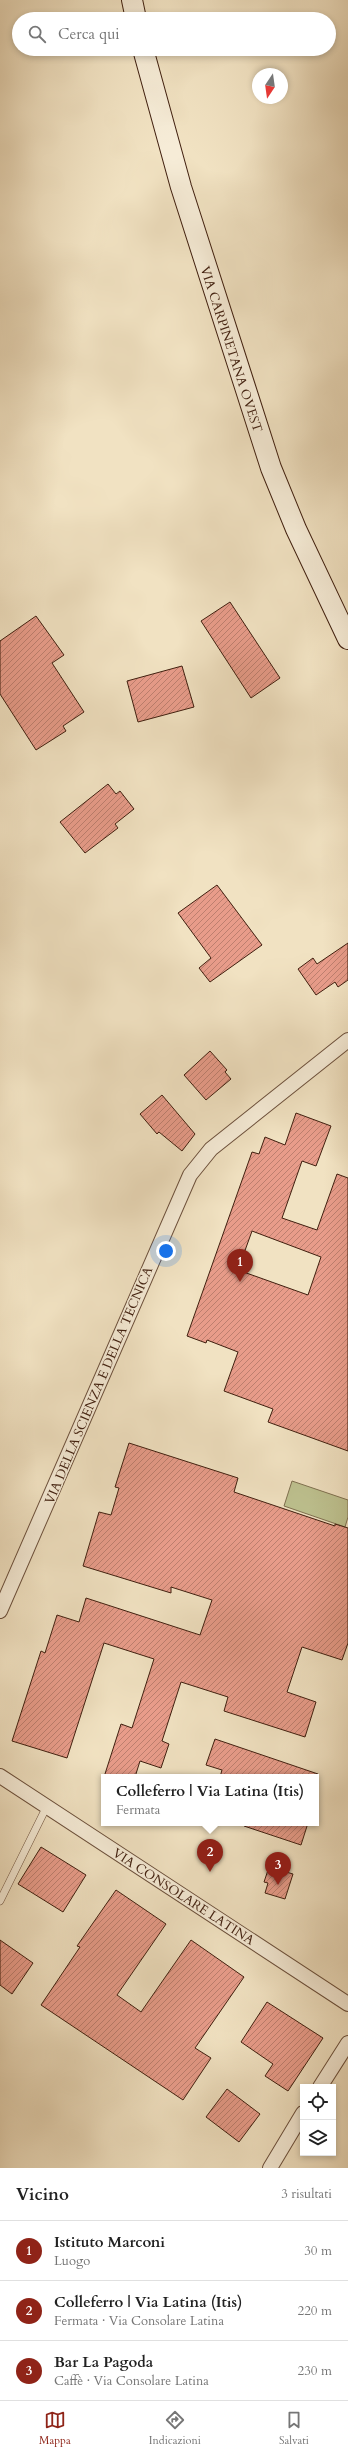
<!DOCTYPE html>
<html lang="it">
<meta charset="utf-8">
<style>
:root{--surface:#fff;--page:#f2f2f2;--text:#222;--muted:#767676;--line:#e0e0e0;--accent:#8f2418}
body{margin:0;font-family:Cardo,serif;background:var(--page);color:var(--text)}
.controls{position:absolute;right:12px;bottom:12px;display:grid;overflow:hidden;border-radius:0px;box-shadow:0 2px 6px #0003}
.controls button{width:36px;height:36px;display:grid;place-items:center;padding:0;border:0;border-bottom:1px solid var(--line);background:var(--surface);color:var(--text);font:20px sans-serif}
.compass{position:absolute;left:252px;top:68px;width:36px;height:36px;border-radius:50%;background:var(--surface);box-shadow:0 2px 6px #0003;rotate:193deg}
.you{position:absolute;left:166px;top:1251px;width:14px;height:14px;margin:-10px;border:3px solid #fff;border-radius:50%;background:#1a73e8;box-shadow:0 0 0 6px #1a73e833}
.badge{display:grid;place-items:center;width:26px;height:26px;border-radius:50%;background:var(--accent);color:#fff;font-size:13px;font-weight:700}
.pin{position:absolute;translate:-50% -33px;filter:drop-shadow(0 1px 2px #0008)}
.pin::after{content:'';position:absolute;top:21px;width:14px;height:12px;background:inherit;clip-path:polygon(0 0,100% 0,50% 100%)}
.popup{position:absolute;left:101px;top:1774px;width:218px;height:52px;box-sizing:border-box;display:grid;place-content:center;border-radius:0px;background:var(--surface);filter:drop-shadow(0 1px 3px #0005);font-size:13px;white-space:nowrap;color:var(--muted)}
.popup b{font-size:15px;color:var(--text)}
.popup::after{content:'';position:absolute;left:50%;top:100%;margin-left:-8px;border:8px solid transparent;border-top-color:var(--surface)}
.list{margin:0;padding:0;list-style:none}
h2{display:flex;justify-content:space-between;align-items:center;height:52px;margin:0;padding:0 16px;font-size:17px}
h2 small{font-size:13px;font-weight:400;color:var(--muted)}
.list li{display:grid;grid-template-columns:26px 1fr auto;gap:12px;align-items:center;box-sizing:border-box;height:60px;padding:0 16px;border-top:1px solid var(--line)}
.list b{display:block;font-size:15px;white-space:nowrap}
.list p{margin:0;font-size:13px;white-space:nowrap;color:var(--muted)}
.list em{font-size:13px;font-style:normal;color:var(--muted)}
.icon{flex:none;width:22px;height:22px;fill:none;stroke:currentColor;stroke-width:2;stroke-linecap:round;stroke-linejoin:round}
.map{position:relative;flex:none;width:348px;height:2168px;overflow:hidden}
.search{position:absolute;background:var(--surface);box-shadow:0 2px 6px #0003;left:12px;right:12px;top:12px;height:44px;display:flex;align-items:center;gap:10px;box-sizing:border-box;padding:0 14px;border-radius:22px;color:var(--muted);font-size:15px}
.sheet{height:232px;background:var(--surface)}
nav{display:flex;justify-content:space-around;align-items:center;box-sizing:border-box;height:56px;border-top:1px solid var(--line);background:var(--surface);font-size:11px;color:var(--muted)}
nav a{display:grid;justify-items:center;gap:2px}
nav .on{color:var(--accent)}
.map>svg:first-child{display:block}
.park{fill:#bec290;stroke:#7f7050}
.building{fill:url(#building-hatch);stroke:#401f0f;fill-rule:evenodd}
.lines{fill:none;stroke-linecap:round;stroke-linejoin:round}
.service-casing{stroke:#6c503c;stroke-width:8}
.minor-casing{stroke:#6c503c;stroke-width:16}
.secondary-casing{stroke:#401f0f;stroke-width:22}
.service{stroke:#f6ecd7;stroke-width:7}
.minor{stroke:#f6ecd7;stroke-width:14}
.secondary{stroke:#f6ecd7;stroke-width:20}
.labels{text-anchor:middle;stroke-width:3;stroke-linejoin:round;paint-order:stroke}
.street-label{font-size:13px;fill:#401f0f;stroke:#f6ecd7}
</style>
<div class="map">
<svg width="348" height="2168" viewBox="0 0 348 2168">
<defs>
<pattern id="building-hatch" width="6" height="6" patternUnits="userSpaceOnUse"><rect width="6" height="6" fill="#e89c8a"/><path d="M-1 1l2-2M0 6l6-6M5 7l2-2" fill="none" stroke="#bd7f6f"/></pattern>
</defs>
<rect width="100%" height="100%" fill="#f1e2c2"/>
<filter id="stains"><feTurbulence type="fractalNoise" baseFrequency=".005" numOctaves="4"/><feColorMatrix values="0 0 0 0 .2 0 0 0 0 .09 0 0 0 0 .02 0 0 0 .5 -.17"/></filter>
<radialGradient id="worn" r=".72"><stop offset=".6" stop-color="#630" stop-opacity="0"/><stop offset="1" stop-color="#630" stop-opacity=".3"/></radialGradient>
<!-- park -->
<path class="park" d="M292,1481L348,1500V1517L345,1527L284,1506Z"/>
<!-- building -->
<path class="building" d="M230,602L280,678L251,698L201,621Z
M36,616L64,655L52,663L84,712L63,726L66,731L36,750L0,694V641Z
M182,666L194,707L138,722L127,681Z
M108,784L116,794L120,791L134,809L115,824L118,828L85,853L60,822Z
M217,885L262,945L210,982L199,968L211,958L178,913Z
M348,943V980L338,987L335,982L316,995L298,969L313,958L317,964Z
M210,1051L227,1070L225,1072L231,1079L206,1100L184,1075Z
M162,1095L195,1134L182,1151L159,1132L157,1134L140,1114Z
M296,1113L331,1126L316,1166L302,1161L282,1218L317,1230L337,1174L348,1178V1451L268,1422L273,1409L224,1391L238,1352L207,1340L206,1343L187,1336L252,1152L259,1154L265,1137L285,1145ZM252,1231L321,1257L308,1295L238,1270Z
M129,1443L238,1478L234,1492L335,1526V1524L348,1528V1643L342,1660L302,1647L287,1692L316,1702L305,1737L224,1711L228,1697L181,1682L162,1741L169,1744L161,1768L140,1761L135,1777H104L121,1724L132,1728L154,1659L104,1643L67,1758L12,1741L41,1651L45,1653L57,1615L79,1622L86,1598L200,1635L212,1600L171,1587V1593L83,1566L99,1512L111,1515L119,1488L115,1487Z
M215,1739L318,1774L317,1777H220L222,1770L206,1765Z
M245,1823H308L301,1845L244,1826Z
M41,1847L86,1875L63,1912L18,1884Z
M269,1867L293,1874L285,1899L265,1893L268,1883L264,1882Z
M116,1890L166,1924L117,1995L141,2012L191,1940L244,1977L195,2048L211,2058L183,2100L41,2005L80,1947L77,1946Z
M0,1940L33,1963L12,1994L0,1985Z
M267,2002L323,2038L288,2091L265,2076L273,2064L241,2042Z
M227,2089L260,2114L239,2142L206,2117Z"/>
<g class="lines">
<!-- service casing -->
<g class="service-casing">
<path id="service" d="M0,1901L47,1806"/>
</g>
<!-- minor casing -->
<g class="minor-casing">
<path id="minor" d="M0,1611L190,1175L211,1149L348,1040
M0,1776L348,2004
M320,2087L348,2043
M270,2168L303,2113"/>
</g>
<!-- secondary casing -->
<g class="secondary-casing">
<path id="secondary" d="M132,0L136,19
M143,49L181,187L271,468L296,529L348,639"/>
</g>
<!-- service -->
<use href="#service" class="service"/>
<!-- minor -->
<use href="#minor" class="minor"/>
<!-- secondary -->
<use href="#secondary" class="secondary"/>
</g>
<g class="labels">
<!-- street labels -->
<g class="street-label">
<text transform="translate(232 349) rotate(72)" y="5">VIA CARPINETANA OVEST</text>
<text transform="translate(98 1385) rotate(-67)" y="5">VIA DELLA SCIENZA E DELLA TECNICA</text>
<text transform="translate(184 1896) rotate(33)" y="5">VIA CONSOLARE LATINA</text>
</g>
</g>
<rect width="100%" height="100%" filter="url(#stains)"/>
<rect width="100%" height="100%" fill="url(#worn)"/>
</svg>
<div class="controls">
<button><svg class="icon" aria-label="locate" viewBox="0 0 24 24"><circle cx="12" cy="12" r="6"/><path d="M12 2v4M12 18v4M2 12h4M18 12h4"/></svg></button>
<button><svg class="icon" aria-label="layers" viewBox="0 0 24 24"><path d="M12 4l9 5-9 5-9-5zM3 14l9 5 9-5"/></svg></button>
</div>
<svg class="compass" viewBox="-18 -18 36 36"><path d="M0-13l5 13h-10z" fill="#e53935"/><path d="M0 13l5-13h-10z" fill="#767676"/></svg>
<div class="you"></div>
<div class="pin badge" style="left:240px;top:1282px">1</div>
<div class="pin badge" style="left:210px;top:1872px">2</div>
<div class="popup"><b>Colleferro | Via Latina (Itis)</b>Fermata</div>
<div class="pin badge" style="left:278px;top:1885px">3</div>
<div class="search"><svg class="icon" aria-label="search" viewBox="0 0 24 24"><circle cx="10" cy="10" r="6"/><path d="M15 15l6 6"/></svg>Cerca qui</div>
</div>
<section class="sheet">
<h2>Vicino<small>3 risultati</small></h2>
<ul class="list">
<li><span class="badge">1</span><div><b>Istituto Marconi</b><p>Luogo</p></div><em>30 m</em></li>
<li><span class="badge">2</span><div><b>Colleferro | Via Latina (Itis)</b><p>Fermata · Via Consolare Latina</p></div><em>220 m</em></li>
<li><span class="badge">3</span><div><b>Bar La Pagoda</b><p>Caffè · Via Consolare Latina</p></div><em>230 m</em></li>
</ul>
</section>
<nav>
<a class="on"><svg class="icon" aria-label="map" viewBox="0 0 24 24"><path d="M3 6l6-2 6 2 6-2v14l-6 2-6-2-6 2zM9 4v14M15 6v14"/></svg>Mappa</a>
<a><svg class="icon" aria-label="directions" viewBox="0 0 24 24"><path d="M12 3l9 9-9 9-9-9zM9 14v-3h6M13 9l2 2-2 2"/></svg>Indicazioni</a>
<a><svg class="icon" aria-label="saved" viewBox="0 0 24 24"><path d="M7 4h10v16l-5-4-5 4z"/></svg>Salvati</a>
</nav>
